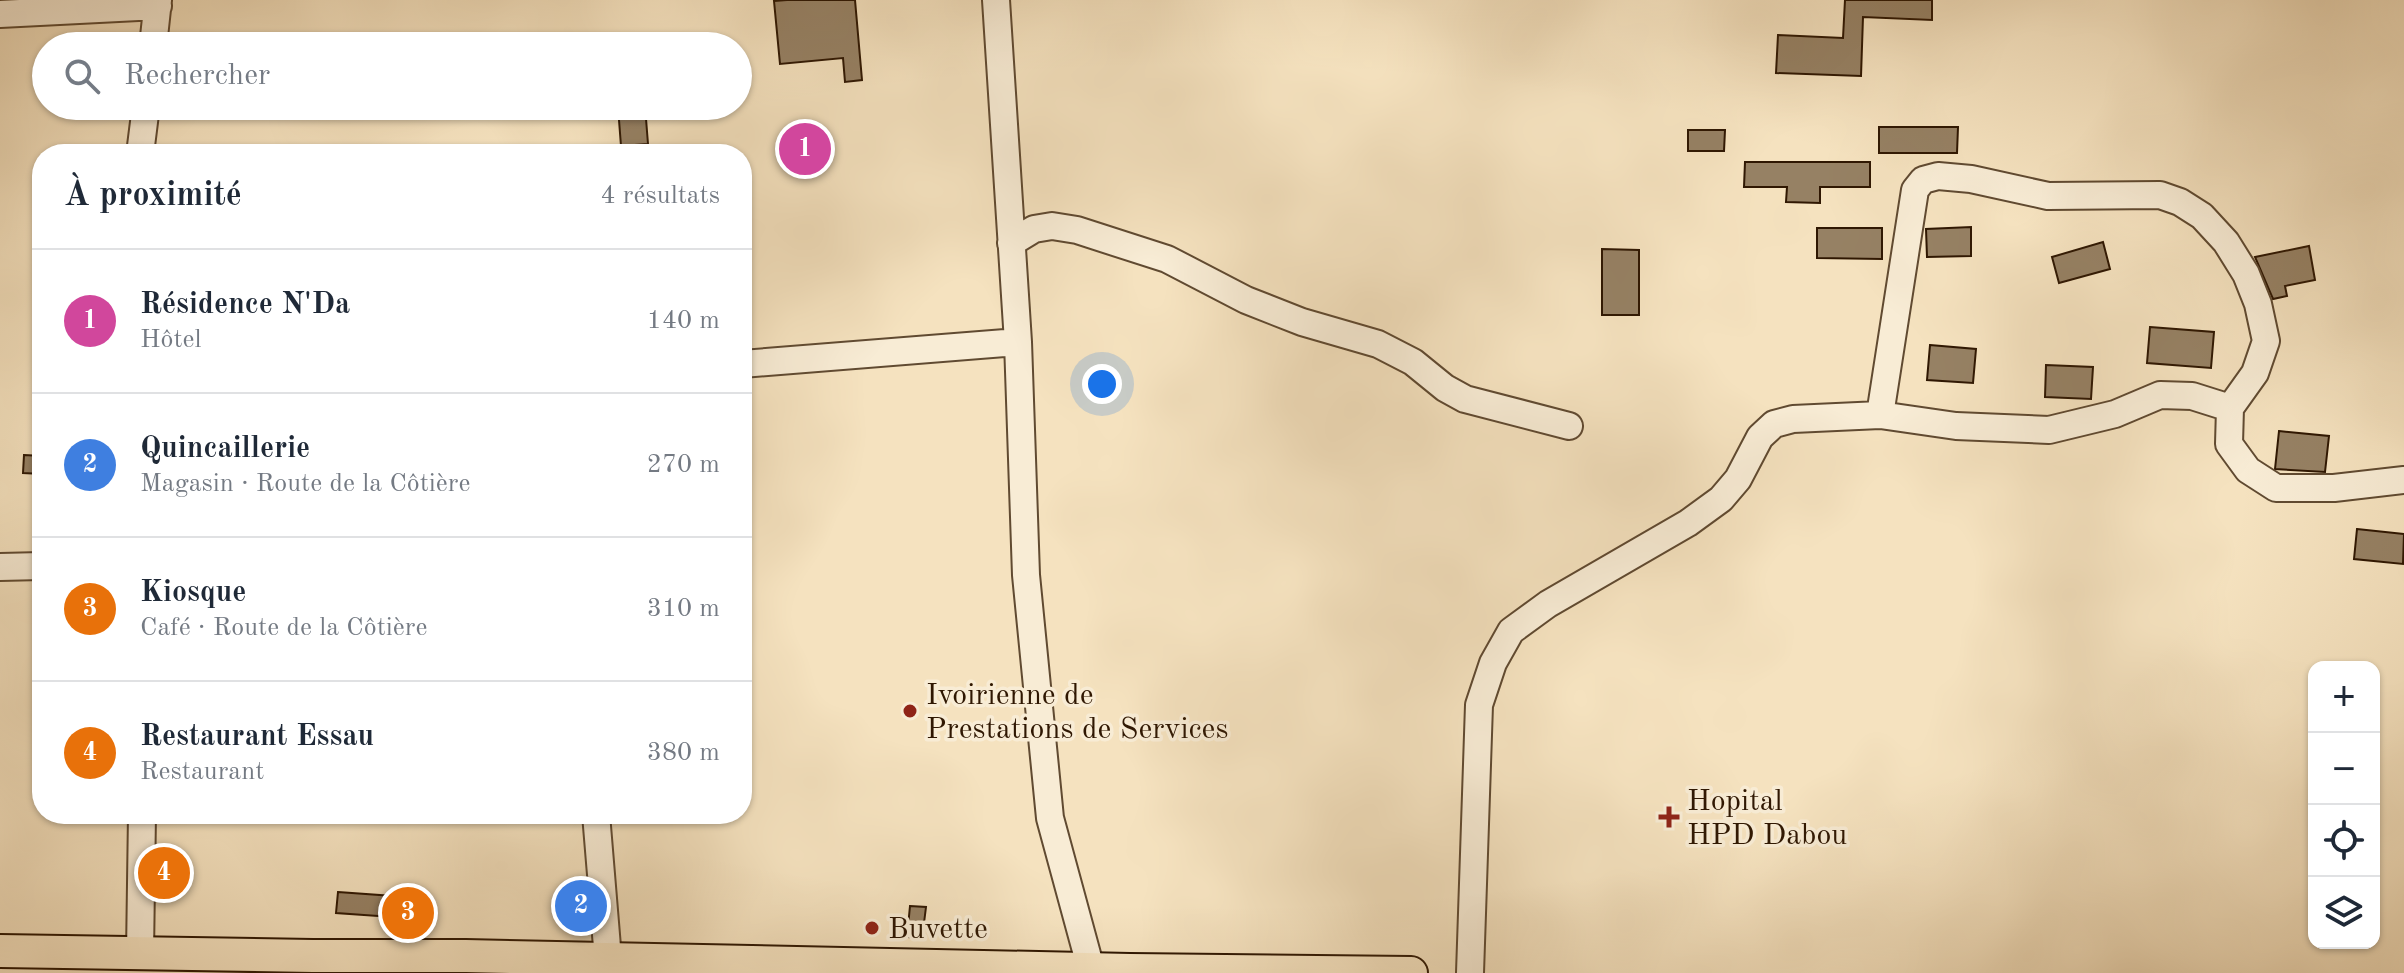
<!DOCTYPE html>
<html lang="fr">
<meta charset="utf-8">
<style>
:root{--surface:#fff;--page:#f2f2f3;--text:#1f2937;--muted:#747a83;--line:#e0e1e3;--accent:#8f2418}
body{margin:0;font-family:"Old Standard TT",serif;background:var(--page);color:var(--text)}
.controls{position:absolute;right:24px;bottom:24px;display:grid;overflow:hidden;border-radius:16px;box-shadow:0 2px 6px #0004}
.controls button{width:72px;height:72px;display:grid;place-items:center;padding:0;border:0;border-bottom:2px solid var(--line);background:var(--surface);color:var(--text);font:40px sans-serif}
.you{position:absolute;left:1102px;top:384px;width:28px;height:28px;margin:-20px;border:6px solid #fff;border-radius:50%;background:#1a73e8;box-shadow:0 0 0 12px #1a73e833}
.badge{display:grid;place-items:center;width:52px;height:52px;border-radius:50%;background:var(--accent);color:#fff;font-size:26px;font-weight:700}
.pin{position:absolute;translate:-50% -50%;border:4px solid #fff;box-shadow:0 2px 8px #0006}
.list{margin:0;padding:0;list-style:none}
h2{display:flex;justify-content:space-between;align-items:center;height:104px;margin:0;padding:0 32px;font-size:34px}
h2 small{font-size:26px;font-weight:400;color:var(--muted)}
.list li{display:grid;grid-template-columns:52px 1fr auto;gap:24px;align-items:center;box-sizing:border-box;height:144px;padding:0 32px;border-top:2px solid var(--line)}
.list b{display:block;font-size:30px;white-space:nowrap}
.list p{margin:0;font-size:26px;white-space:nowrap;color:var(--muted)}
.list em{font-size:26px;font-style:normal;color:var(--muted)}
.icon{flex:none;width:44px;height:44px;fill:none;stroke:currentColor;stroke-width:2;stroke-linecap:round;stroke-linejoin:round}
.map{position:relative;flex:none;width:2404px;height:973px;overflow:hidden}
.search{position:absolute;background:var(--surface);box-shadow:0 2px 6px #0004;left:32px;top:32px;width:720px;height:88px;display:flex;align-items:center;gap:20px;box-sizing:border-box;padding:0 28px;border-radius:44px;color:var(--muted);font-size:30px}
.panel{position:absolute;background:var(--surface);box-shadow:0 2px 6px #0004;left:32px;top:144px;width:720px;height:680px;border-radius:32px}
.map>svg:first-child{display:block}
.building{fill:#968164;stroke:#2f1702;stroke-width:2}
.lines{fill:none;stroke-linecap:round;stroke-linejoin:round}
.minor-casing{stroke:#604a31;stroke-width:30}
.major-casing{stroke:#2f1702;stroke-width:36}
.minor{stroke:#f8ecd5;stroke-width:26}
.major{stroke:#f5e2bf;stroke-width:32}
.poi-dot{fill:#8f2418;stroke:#f8ecd5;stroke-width:3}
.labels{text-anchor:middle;stroke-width:7;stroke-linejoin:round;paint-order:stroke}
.poi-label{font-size:30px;fill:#2f1702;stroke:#f8ecd5;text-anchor:start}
</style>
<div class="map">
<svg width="2404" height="973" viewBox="0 0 2404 973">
<rect width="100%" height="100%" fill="#f5e2bf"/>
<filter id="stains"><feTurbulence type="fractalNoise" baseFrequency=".0025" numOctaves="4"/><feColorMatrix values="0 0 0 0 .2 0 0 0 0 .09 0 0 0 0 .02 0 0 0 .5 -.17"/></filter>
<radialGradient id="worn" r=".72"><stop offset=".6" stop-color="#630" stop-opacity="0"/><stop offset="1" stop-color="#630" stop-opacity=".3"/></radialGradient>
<!-- building -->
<path class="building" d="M787,0H855L862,80L845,82L843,58L780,64L774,1Z
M1845,0H1932V20L1863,17L1861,76L1776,73L1778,35L1843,38Z
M628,106H645L648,144L621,146L618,107Z
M1879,127H1958L1957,153H1879Z
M1688,130H1725L1724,151H1688Z
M1745,162H1870V187H1820V203L1786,202L1787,187H1744Z
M1971,227V256L1927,257L1926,229Z
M1817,228H1882V259L1817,258Z
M2103,242L2110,269L2059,283L2052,257Z
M2309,246L2315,280L2285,286L2287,296L2273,299L2255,257Z
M1602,249L1639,250V315H1602Z
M2150,327L2214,332L2211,368L2147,363Z
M1930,345L1976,349L1973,383L1927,380Z
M2046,365L2093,367L2091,399L2045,397Z
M2279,431L2329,436L2325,472L2275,469Z
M24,455L42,456V474L23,473Z
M2357,529L2404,534L2403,564L2354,559Z
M338,892L393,896L392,917L336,913Z
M910,906L926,907L922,939L907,937Z"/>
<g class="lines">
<!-- minor casing -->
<g class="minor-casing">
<path id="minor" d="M996,0L1018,342L1026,575L1050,818L1091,969
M0,14L158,6
M153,46L158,0
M140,154L146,106
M1011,243L1034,229L1052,226L1077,230L1167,259L1246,300L1302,322L1378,344L1413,362L1445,388L1465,399L1569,426
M742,364L1018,342
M1880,415L1915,190L1923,180L1938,176L1971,179L2048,196L2160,195L2180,202L2202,216L2226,242L2246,274L2258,304L2266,341L2255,373L2230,408L2229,444L2248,470L2276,488H2334L2404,480
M0,567L42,566
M596,814L608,959
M140,953L142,814
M1470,973L1479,705L1493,663L1511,631L1548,604L1688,523L1721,499L1738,479L1760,437L1774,424L1793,419L1880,415L1956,426L2049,430L2115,414L2160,395L2192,396L2230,408"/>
</g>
<!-- major casing -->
<g class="major-casing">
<path id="major" d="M0,951L313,956H466L1130,970L1411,973"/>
</g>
<!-- minor -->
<use href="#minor" class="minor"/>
<!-- major -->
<use href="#major" class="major"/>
</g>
<!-- markers -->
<g class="poi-dot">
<circle cx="910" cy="711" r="8"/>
<path d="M1665 805h8v8h8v8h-8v8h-8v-8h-8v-8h8z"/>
<circle cx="872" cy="928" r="8"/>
</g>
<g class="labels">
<!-- poi labels -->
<g class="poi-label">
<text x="926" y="704">Ivoirienne de<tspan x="926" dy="34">Prestations de Services</tspan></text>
<text x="1687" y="810">Hopital<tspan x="1687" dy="34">HPD Dabou</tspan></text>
<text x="888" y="938">Buvette</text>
</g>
</g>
<rect width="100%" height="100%" filter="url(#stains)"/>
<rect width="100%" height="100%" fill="url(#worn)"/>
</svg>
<div class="controls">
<button>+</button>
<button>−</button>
<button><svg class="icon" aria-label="locate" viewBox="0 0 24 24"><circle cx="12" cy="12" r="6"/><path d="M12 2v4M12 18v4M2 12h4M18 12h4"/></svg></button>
<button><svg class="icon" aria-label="layers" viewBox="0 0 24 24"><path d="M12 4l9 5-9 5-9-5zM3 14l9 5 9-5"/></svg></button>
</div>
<div class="you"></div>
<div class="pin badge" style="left:805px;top:149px;background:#d1479c">1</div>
<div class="pin badge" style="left:581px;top:906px;background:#3f7fe0">2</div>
<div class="pin badge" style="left:408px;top:913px;background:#e8710a">3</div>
<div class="pin badge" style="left:164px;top:873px;background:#e8710a">4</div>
<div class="search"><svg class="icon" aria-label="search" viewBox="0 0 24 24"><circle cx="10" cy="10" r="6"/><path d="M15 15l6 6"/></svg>Rechercher</div>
<section class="panel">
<h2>À proximité<small>4 résultats</small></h2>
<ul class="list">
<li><span class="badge" style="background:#d1479c">1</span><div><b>Résidence N'Da</b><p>Hôtel</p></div><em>140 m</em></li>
<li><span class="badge" style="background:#3f7fe0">2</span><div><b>Quincaillerie</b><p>Magasin · Route de la Côtière</p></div><em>270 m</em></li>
<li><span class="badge" style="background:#e8710a">3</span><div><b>Kiosque</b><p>Café · Route de la Côtière</p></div><em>310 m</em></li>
<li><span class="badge" style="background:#e8710a">4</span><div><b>Restaurant Essau</b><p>Restaurant</p></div><em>380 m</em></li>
</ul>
</section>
</div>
